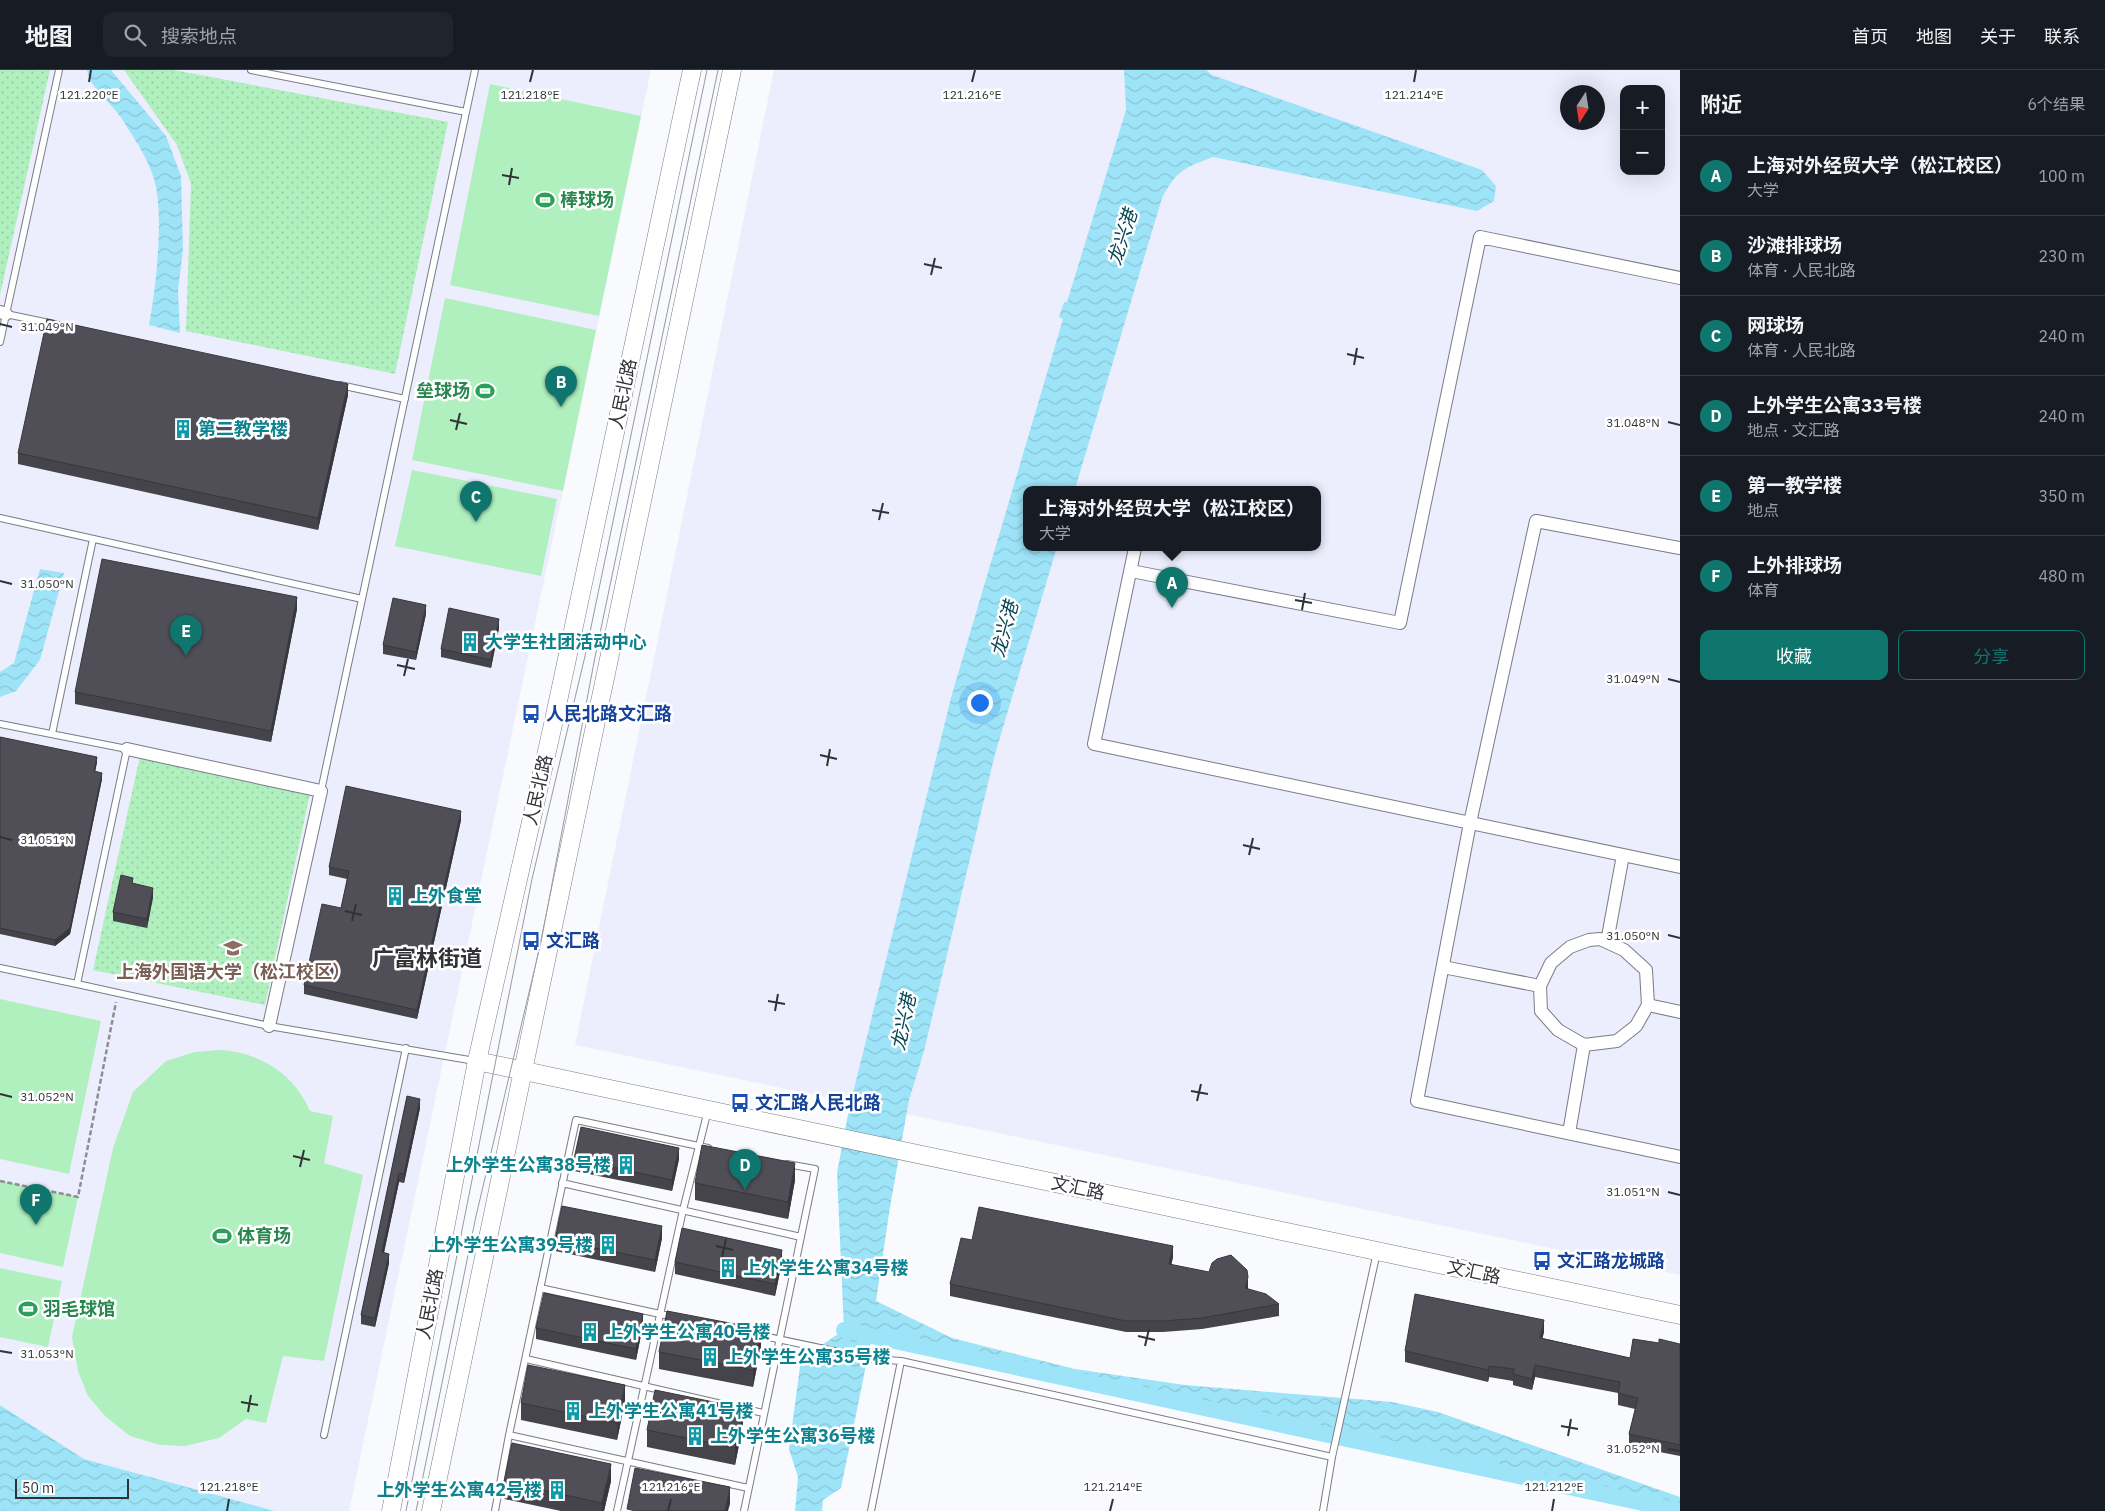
<!DOCTYPE html>
<html lang="zh">
<meta charset="utf-8">
<style>
:root{--surface:#171b24;--page:#20242c;--text:#f1f3f6;--muted:#9ea1a6;--line:#363941;--accent:#0f766e}
body{margin:0;font-family:"IBM Plex Sans","Noto Sans SC",sans-serif;background:var(--page);color:var(--text)}
.controls{position:absolute;right:15px;top:15px;display:grid;overflow:hidden;border-radius:10px;box-shadow:0 5px 20px #0002}
.controls button{width:45px;height:45px;display:grid;place-items:center;padding:0;border:0;border-bottom:1px solid var(--line);background:var(--surface);color:var(--text);font:25px sans-serif}
.compass{position:absolute;left:1560px;top:15px;width:45px;height:45px;border-radius:50%;background:var(--surface);box-shadow:0 5px 20px #0002;rotate:192deg}
.scale{position:absolute;left:15px;bottom:12px;width:114px;box-sizing:border-box;padding-left:5px;border:2px solid #313236;border-top:0;font-size:14px;line-height:18px;white-space:nowrap;color:#313236;-webkit-text-stroke:4px #fff;paint-order:stroke}
.you{position:absolute;left:979px;top:632px;width:18px;height:18px;margin:-12px;border:4px solid #fff;border-radius:50%;background:#1a73e8;box-shadow:0 0 0 8px #1a73e833}
.badge{display:grid;place-items:center;width:32px;height:32px;border-radius:50%;background:var(--accent);color:#fff;font-size:16px;font-weight:700}
.pin{position:absolute;translate:-50% -41px;filter:drop-shadow(0 1px 2px #0008)}
.pin::after{content:'';position:absolute;top:26px;width:18px;height:15px;background:inherit;clip-path:polygon(0 0,100% 0,50% 100%)}
.popup{position:absolute;left:1023px;top:416px;width:298px;height:65px;box-sizing:border-box;display:grid;place-content:center;border-radius:10px;background:var(--surface);filter:drop-shadow(0 1px 4px #0005);font-size:16px;white-space:nowrap;color:var(--muted)}
.popup b{font-size:19px;color:var(--text)}
.popup::after{content:'';position:absolute;left:50%;top:100%;margin-left:-10px;border:10px solid transparent;border-top-color:var(--surface)}
.list{margin:0;padding:0;list-style:none}
h2{display:flex;justify-content:space-between;align-items:center;height:65px;margin:0;padding:0 20px;font-size:21px}
h2 small{font-size:16px;font-weight:400;color:var(--muted)}
.list li{display:grid;grid-template-columns:32px 1fr auto;gap:15px;align-items:center;box-sizing:border-box;height:80px;padding:0 20px;border-top:1px solid var(--line)}
.list b{display:block;font-size:19px;white-space:nowrap}
.list p{margin:0;font-size:16px;white-space:nowrap;color:var(--muted)}
.list em{font-size:16px;font-style:normal;color:var(--muted)}
.actions{display:flex;gap:10px;padding:15px 20px}
.actions a{flex:1;padding:11px 0;border:1px solid var(--accent);border-radius:10px;text-align:center;font-size:18px;color:var(--accent)}
.actions .main{background:var(--accent);color:#fff}
.icon{flex:none;width:28px;height:28px;fill:none;stroke:currentColor;stroke-width:2;stroke-linecap:round;stroke-linejoin:round}
.map{position:relative;flex:none;width:1680px;height:1441px;overflow:hidden}
header{display:flex;align-items:center;gap:30px;box-sizing:border-box;height:70px;padding:0 25px;background:var(--surface);border-bottom:1px solid var(--line)}
header strong{font-size:24px}
nav{display:flex;gap:28px;margin-inline-start:auto;font-size:18px}
.search{width:350px;height:45px;background:var(--page);display:flex;align-items:center;gap:12px;box-sizing:border-box;padding:0 18px;border-radius:10px;color:var(--muted);font-size:19px}
main{display:flex}
aside{flex:1;background:var(--surface)}
.map>svg:first-child{display:block}
.built{fill:#edeefd;fill-rule:evenodd}
.green{fill:url(#green-dots)}
.pitch{fill:#b0efbe}
.water{fill:url(#water-waves)}
.lines{fill:none;stroke-linecap:round;stroke-linejoin:round}
.canal{stroke:#9ee4f8;stroke-width:16}
.lane-casing{stroke:#7a7b85;stroke-width:8}
.street-casing{stroke:#7a7b85;stroke-width:14}
.secondary-casing{stroke:#7a7b85;stroke-width:19}
.path{stroke:#8d8e92;stroke-width:2.5;stroke-dasharray:5 2.5;stroke-linecap:butt}
.lane{stroke:#fff;stroke-width:6}
.street{stroke:#fff;stroke-width:12}
.secondary{stroke:#fff;stroke-width:18}
.tram{stroke:#999a9e;stroke-width:1}
.wall{fill:#45444b}
.shaded-wall{fill:#38373d}
.building{fill:#504f57;stroke:#38373d}
.ticks{fill:none;stroke:#313236;stroke-width:2}
.labels{text-anchor:middle;stroke-width:5;stroke-linejoin:round;paint-order:stroke}
.leisure-label{font-size:18px;font-weight:bold;fill:#27864d;stroke:#fff;text-anchor:start}
.street-label{font-size:18px;fill:#313236;stroke:#fff}
.culture-label{font-size:18px;font-weight:bold;fill:#0d838f;stroke:#fff;text-anchor:start}
.transit-label{font-size:18px;font-weight:bold;fill:#164399;stroke:#fff;text-anchor:start}
.education-label{font-size:18px;font-weight:bold;fill:#785e54;stroke:#fff}
.water-label{font-size:19px;font-style:italic;fill:#084654;stroke:#fff}
.district-label{font-size:22px;font-weight:bold;fill:#313236;stroke:#fff}
.ticks-label{font-size:12px;text-anchor:middle;fill:#313236;stroke:#fff;stroke-width:5;stroke-linejoin:round;paint-order:stroke}
</style>
<header>
<strong>地图</strong>
<div class="search"><svg class="icon" aria-label="search" viewBox="0 0 24 24"><circle cx="10" cy="10" r="6"/><path d="M15 15l6 6"/></svg>搜索地点</div>
<nav><a>首页</a><a>地图</a><a>关于</a><a>联系</a></nav>
</header>
<main>
<div class="map">
<svg width="1680" height="1441" viewBox="0 0 1680 1441">
<defs>
<pattern id="green-dots" width="8" height="8" patternUnits="userSpaceOnUse" patternTransform="scale(1.25)"><rect width="8" height="8" fill="#b0efbe"/><path d="M2 2h.1M6 6h.1" fill="none" stroke="#98cda4" stroke-width="1.8" stroke-linecap="round"/></pattern>
<pattern id="water-waves" width="16" height="10" patternUnits="userSpaceOnUse" patternTransform="scale(1.25)"><rect width="16" height="10" fill="#9ee4f8"/><path d="M0 5q4-4 8 0t8 0" fill="none" stroke="#89c4d5"/></pattern>
</defs>
<rect width="100%" height="100%" fill="#f9fafe"/>
<!-- built -->
<path class="built" d="M0,0H651L349,1441H275L84,1389L0,1335Z
M774,0H1680V1205L575,975ZM1624,19H1661V101H1624ZM1568,22H1598V52H1568ZM1027,419H1317V477H1027Z"/>
<!-- green -->
<path class="green" d="M0,0H50L0,225Z
M124,0H174L448,52L395,304L186,261L191,114L177,75Z
M140,686L310,723L265,935L93,900Z"/>
<!-- pitch -->
<path class="pitch" d="M490,14L641,46L599,246L450,215Z
M445,228L596,260L563,421L412,390Z
M412,400L557,429L541,506L395,476Z
M0,929L101,951L69,1104L0,1089Z
M219,980C259,982 294,1003 310,1041L333,1046L324,1093L363,1105L324,1291L283,1286L266,1353L246,1349L219,1368L185,1376L160,1375L130,1366L106,1347L88,1326L78,1301L72,1267L113,1078L133,1022L166,991L195,982Z
M0,1111L78,1127L63,1197L0,1183Z
M0,1198L62,1211L48,1277L0,1267Z"/>
<!-- water -->
<path class="water" d="M87,0H111L166,66L181,106L183,180L178,220L180,263L149,255C156,219 163,152 156,117C151,92 135,70 122,49C112,33 90,19 87,0Z
M1124,0H1206L1212,5L1482,100L1496,116L1494,131L1477,141L1213,87C1184,98 1177,100 1162,128L1075,419H1027V477H1057L995,684L924,981L909,1030L890,1137L876,1231L952,1268L1075,1299L1185,1315L1392,1332L1438,1342L1680,1427V1435L872,1266L841,1418L823,1430L822,1441H795L798,1407L789,1379L801,1289L844,1260L837,1103L849,1039L952,624L1063,249L1059,247L1064,232H1067L1126,40Z
M40,499L64,503L40,590L16,621L0,627V602L14,593Z
M0,1335L84,1389L275,1441H0Z"/>
<g class="lines">
<!-- canal -->
<path class="canal" d="M844,1260L1680,1441"/>
<!-- lane casing -->
<g class="lane-casing">
<path id="lane" d="M251,0L466,42
M6,244L54,254
M0,272L59,0
M340,315L405,329
M0,448L362,529
M0,654L127,679L77,914L269,956L475,991
M52,664L93,469
M321,721L475,0
M0,898L77,914
M562,1113L801,1167
M540,1218L674,1247
M754,1264L872,1289L901,1291L1332,1387
M526,1289L726,1335
M736,1337L764,1343
M324,1365L406,978
M509,1365L748,1418
M495,1441L509,1365L576,1050L708,1078
M617,1441L683,1140L708,1040
M744,1441L815,1099L787,1094
M871,1441L901,1291
M1323,1441L1332,1387L1377,1182"/>
</g>
<!-- street casing -->
<g class="street-casing">
<path id="street" d="M0,242L6,244
M1135,478L1094,674L1680,797
M1680,478L1536,451L1470,753L1417,1031L1680,1087
M1131,501L1400,553L1480,167L1680,208
M127,679L321,721L269,956
M1600,869L1624,880L1646,900L1648,935L1636,956L1617,971L1584,975L1558,960L1541,941L1540,916L1551,893L1570,877L1589,870Z
M1607,872L1623,785
M1443,897L1540,916
M1648,935L1680,942
M1569,1063L1584,975"/>
</g>
<!-- secondary casing -->
<g class="secondary-casing">
<path id="secondary" d="M477,991L1680,1245
M391,1441L477,991L554,650L692,0
M431,1441L732,0"/>
</g>
<!-- path -->
<path class="path" d="M0,1111L78,1127L116,932"/>
<!-- lane -->
<use href="#lane" class="lane"/>
<!-- street -->
<use href="#street" class="street"/>
<!-- secondary -->
<use href="#secondary" class="secondary"/>
<!-- tram -->
<path class="tram" d="M406,1441L532,809L585,586L707,0
M416,1441L476,1146L541,872L595,587L718,0"/>
</g>
<!-- wall -->
<path class="wall" d="M348,325L318,460L18,394V383Z
M297,539L271,672L75,634V622Z
M426,544L416,590L383,584V575Z
M499,558L491,598L441,587V579Z
M0,667L97,692L95,702L102,709L70,864L55,876L0,864Z
M461,750L417,949L304,924V915L341,838L347,809L329,805V797Z
M133,814L153,827L147,858L113,851V842Z
M407,1026L420,1038L404,1113L399,1112L384,1183L389,1193L375,1257L361,1254V1245Z
M574,1089H679L672,1121L574,1101Z
M795,1110L788,1149L695,1130V1113Z
M662,1168L655,1202L555,1181V1170Z
M972,1170L1173,1187L1171,1195L1248,1218V1219L1279,1234V1246L1202,1259L1163,1262H1126L950,1226V1214Z
M675,1192H782L775,1226L675,1204Z
M643,1255L636,1290L536,1269V1258Z
M1544,1262L1542,1268L1630,1288L1659,1273L1680,1274V1386L1629,1376V1364L1635,1339L1618,1335V1323L1535,1307L1532,1320L1513,1315V1311L1489,1307L1488,1312L1405,1292V1281Z
M761,1276L753,1317L659,1299V1282Z
M625,1332L617,1370L521,1350V1333Z
M743,1355L735,1395L647,1377V1360Z
M611,1411L604,1441H561L504,1429V1412Z"/>
<!-- shaded-wall -->
<path class="shaded-wall" d="M348,314V325L318,460V448Z
M297,527V539L271,672V661Z
M426,535V544L416,590V582Z
M499,549V558L491,598V590Z
M97,687V692L94,707V701Z
M102,703V709L70,864L55,876V870Z
M461,741V750L417,949V940Z
M153,818V827L147,858V849Z
M420,1029V1038L404,1113V1104Z
M679,1078V1089L672,1121V1110Z
M795,1093V1110L788,1149V1132Z
M399,1103V1112L382,1191V1182Z
M662,1156V1168L655,1202V1190Z
M1173,1176V1187L1169,1206V1194Z
M782,1180V1192L775,1226V1214Z
M389,1184V1193L375,1257V1248Z
M1248,1207V1218L1245,1230V1218Z
M643,1244V1255L636,1290V1279Z
M1544,1250V1262L1540,1279V1268Z
M761,1259V1276L753,1317V1300Z
M1535,1295V1307L1532,1320V1309Z
M1489,1296V1307L1488,1312V1300Z
M625,1315V1332L617,1370V1353Z
M743,1338V1355L735,1395V1378Z
M611,1394V1411L604,1441H602V1433Z
M730,1417V1434L728,1441H725Z"/>
<!-- building -->
<path class="building" d="M47,249L348,314L318,448L18,383Z
M102,489L297,527L271,661L75,622Z
M393,528L426,535L416,582L383,575Z
M449,538L499,549L491,590L441,579Z
M0,667L97,687L94,701L102,703L70,858L55,870L0,858Z
M346,716L461,741L417,940L304,915L322,834L341,838L349,801L329,797Z
M121,805L133,808L132,813L153,818L147,849L113,842Z
M407,1026L420,1029L404,1104L399,1103L382,1182L389,1184L375,1248L361,1245Z
M581,1057L679,1078L672,1110L574,1089Z
M702,1075L795,1093L788,1132L695,1113Z
M562,1136L662,1156L655,1190L555,1170Z
M979,1137L1173,1176L1169,1194L1209,1202L1212,1193L1217,1189L1231,1185L1247,1200L1248,1207L1245,1218L1266,1224L1279,1234L1202,1248L1163,1251H1126L950,1214L961,1168L972,1170Z
M682,1158L782,1180L775,1214L675,1192Z
M544,1223L643,1244L636,1279L536,1258Z
M1415,1224L1544,1250L1540,1268L1630,1288L1633,1269L1659,1273V1269L1680,1274V1375L1629,1364L1638,1328L1618,1323L1620,1312L1535,1295L1532,1309L1513,1304L1514,1299L1489,1296L1488,1300L1405,1281Z
M667,1241L761,1259L753,1300L659,1282Z
M528,1295L625,1315L617,1353L521,1333Z
M655,1320L743,1338L735,1378L647,1360Z
M512,1373L611,1394L602,1433L504,1412Z
M635,1398L730,1417L725,1441H636L627,1439Z"/>
<!-- ticks -->
<path class="ticks" d="M89,12L91,0M530,12L533,0M972,12L975,0M1414,12L1416,0M502,105L519,108M509,115L512,98M924,194L942,198M931,205L935,188M0,254L12,257M1347,284L1364,288M1354,295L1357,278M450,350L467,354M1668,352L1680,355M456,360L460,343M872,440L889,443M879,450L883,433M0,511L12,514M1295,530L1312,533M1302,540L1305,523M397,595L415,599M404,606L408,589M1668,609L1680,612M820,685L837,689M827,696L830,679M0,767L12,770M1243,775L1260,779M1249,785L1253,768M345,841L362,845M352,851L356,834M1668,865L1680,868M768,931L785,934M775,941L778,924M1191,1021L1208,1024M0,1024L12,1027M1197,1031L1201,1014M293,1086L310,1090M300,1097L304,1080M1668,1122L1680,1125M716,1176L733,1180M722,1187L726,1169M1138,1266L1155,1270M1145,1276L1149,1259M0,1281L12,1283M241,1332L258,1335M248,1342L251,1325M1561,1356L1578,1359M1568,1366L1571,1349M1668,1379L1680,1381M227,1441L229,1429M668,1441L671,1429M1110,1441L1113,1429M1552,1441L1554,1429"/>
<!-- icons -->
<defs>
<g id="stadium-bare" transform="scale(1.5)"><path d="M0-5a6.5 5 0 1 0 0 10a6.5 5 0 1 0 0-10ZM-3.5-1.8h7v3.6h-7Z" fill="#2e9e5b" stroke="#fff" stroke-width="2.5" paint-order="stroke"/></g>
<g id="building-bare" transform="scale(1.5)"><path d="M-4-6H4V6H1V3H-1V6H-4ZM-2.5-4.3h1.7v1.8h-1.7ZM.8-4.3h1.7v1.8H.8ZM-2.5-1h1.7V.8h-1.7ZM.8-1h1.7V.8H.8Z" fill="#0f9aa8" stroke="#fff" stroke-width="2.5" paint-order="stroke"/></g>
<g id="bus-bare" transform="scale(1.5)"><path d="M-5-6H5V4H4V6H2V4H-2V6H-4V4H-5ZM-3.5-4V0h7V-4ZM-3.5 1.2v1.5H-2V1.2ZM2 1.2v1.5H3.5V1.2Z" fill="#1a4fb4" stroke="#fff" stroke-width="2.5" paint-order="stroke"/></g>
<g id="university-bare" transform="scale(1.5)"><path d="M0-5L7-2L0 1L-7-2ZM-4 1L0 2.5L4 1V4Q0 6-4 4Z" fill="#8d6e63" stroke="#fff" stroke-width="2.5" paint-order="stroke"/></g>
</defs>
<g fill-rule="evenodd">
<use href="#stadium-bare" x="545" y="130"/>
<use href="#stadium-bare" x="485" y="321"/>
<use href="#building-bare" x="183" y="359"/>
<use href="#building-bare" x="470" y="572"/>
<use href="#bus-bare" x="531" y="644"/>
<use href="#building-bare" x="395" y="826"/>
<use href="#bus-bare" x="531" y="871"/>
<use href="#university-bare" x="233" y="878"/>
<use href="#bus-bare" x="740" y="1033"/>
<use href="#building-bare" x="626" y="1095"/>
<use href="#stadium-bare" x="222" y="1166"/>
<use href="#building-bare" x="608" y="1175"/>
<use href="#bus-bare" x="1542" y="1191"/>
<use href="#building-bare" x="728" y="1198"/>
<use href="#stadium-bare" x="28" y="1239"/>
<use href="#building-bare" x="590" y="1262"/>
<use href="#building-bare" x="710" y="1287"/>
<use href="#building-bare" x="573" y="1341"/>
<use href="#building-bare" x="695" y="1366"/>
<use href="#building-bare" x="557" y="1420"/>
</g>
<g class="labels">
<!-- leisure labels -->
<g class="leisure-label">
<text x="560" y="136">棒球场</text>
<text x="470" y="327" text-anchor="end">垒球场</text>
<text x="237" y="1172">体育场</text>
<text x="43" y="1245">羽毛球馆</text>
</g>
<!-- street labels -->
<g class="street-label">
<text transform="translate(623 324) rotate(-78)" y="6">人民北路</text>
<text transform="translate(538 720) rotate(-77)" y="6">人民北路</text>
<text transform="translate(1078 1118) rotate(12)" y="6">文汇路</text>
<text transform="translate(1474 1202) rotate(12)" y="6">文汇路</text>
<text transform="translate(430 1234) rotate(-79)" y="6">人民北路</text>
</g>
<!-- culture labels -->
<g class="culture-label">
<text x="198" y="365">第二教学楼</text>
<text x="485" y="578">大学生社团活动中心</text>
<text x="410" y="832">上外食堂</text>
<text x="611" y="1101" text-anchor="end">上外学生公寓38号楼</text>
<text x="593" y="1181" text-anchor="end">上外学生公寓39号楼</text>
<text x="743" y="1204">上外学生公寓34号楼</text>
<text x="605" y="1268">上外学生公寓40号楼</text>
<text x="725" y="1293">上外学生公寓35号楼</text>
<text x="588" y="1347">上外学生公寓41号楼</text>
<text x="710" y="1372">上外学生公寓36号楼</text>
<text x="542" y="1426" text-anchor="end">上外学生公寓42号楼</text>
</g>
<!-- transit labels -->
<g class="transit-label">
<text x="546" y="650">人民北路文汇路</text>
<text x="546" y="877">文汇路</text>
<text x="755" y="1039">文汇路人民北路</text>
<text x="1557" y="1197">文汇路龙城路</text>
</g>
<!-- education labels -->
<g class="education-label">
<text x="233" y="908">上海外国语大学（松江校区）</text>
</g>
<!-- water labels -->
<g class="water-label">
<text transform="translate(1122 167) rotate(-72)" y="7">龙兴港</text>
<text transform="translate(1004 559) rotate(-75)" y="7">龙兴港</text>
<text transform="translate(903 952) rotate(-78)" y="7">龙兴港</text>
</g>
<!-- district labels -->
<g class="district-label">
<text x="427" y="896">广富林街道</text>
</g>
</g>
<g class="ticks-label">
<text x="89" y="29">121.220°E</text>
<text x="530" y="29">121.218°E</text>
<text x="972" y="29">121.216°E</text>
<text x="1414" y="29">121.214°E</text>
<text x="47" y="261">31.049°N</text>
<text x="1633" y="357">31.048°N</text>
<text x="47" y="518">31.050°N</text>
<text x="1633" y="613">31.049°N</text>
<text x="47" y="774">31.051°N</text>
<text x="1633" y="870">31.050°N</text>
<text x="47" y="1031">31.052°N</text>
<text x="1633" y="1126">31.051°N</text>
<text x="47" y="1288">31.053°N</text>
<text x="1633" y="1383">31.052°N</text>
<text x="229" y="1421">121.218°E</text>
<text x="671" y="1421">121.216°E</text>
<text x="1113" y="1421">121.214°E</text>
<text x="1554" y="1421">121.212°E</text>
</g>
</svg>
<div class="controls">
<button>+</button>
<button>−</button>
</div>
<svg class="compass" viewBox="-18 -18 36 36"><path d="M0-13l5 13h-10z" fill="#e53935"/><path d="M0 13l5-13h-10z" fill="#9ea1a6"/></svg>
<div class="scale">50 m</div>
<div class="you"></div>
<div class="pin badge" style="left:1172px;top:538px">A</div>
<div class="popup"><b>上海对外经贸大学（松江校区）</b>大学</div>
<div class="pin badge" style="left:561px;top:337px">B</div>
<div class="pin badge" style="left:476px;top:452px">C</div>
<div class="pin badge" style="left:745px;top:1120px">D</div>
<div class="pin badge" style="left:186px;top:586px">E</div>
<div class="pin badge" style="left:36px;top:1155px">F</div>
</div>
<aside>
<h2>附近<small>6个结果</small></h2>
<ul class="list">
<li><span class="badge">A</span><div><b>上海对外经贸大学（松江校区）</b><p>大学</p></div><em>100 m</em></li>
<li><span class="badge">B</span><div><b>沙滩排球场</b><p>体育 · 人民北路</p></div><em>230 m</em></li>
<li><span class="badge">C</span><div><b>网球场</b><p>体育 · 人民北路</p></div><em>240 m</em></li>
<li><span class="badge">D</span><div><b>上外学生公寓33号楼</b><p>地点 · 文汇路</p></div><em>240 m</em></li>
<li><span class="badge">E</span><div><b>第一教学楼</b><p>地点</p></div><em>350 m</em></li>
<li><span class="badge">F</span><div><b>上外排球场</b><p>体育</p></div><em>480 m</em></li>
</ul>
<div class="actions"><a class="main">收藏</a><a>分享</a></div>
</aside>
</main>
